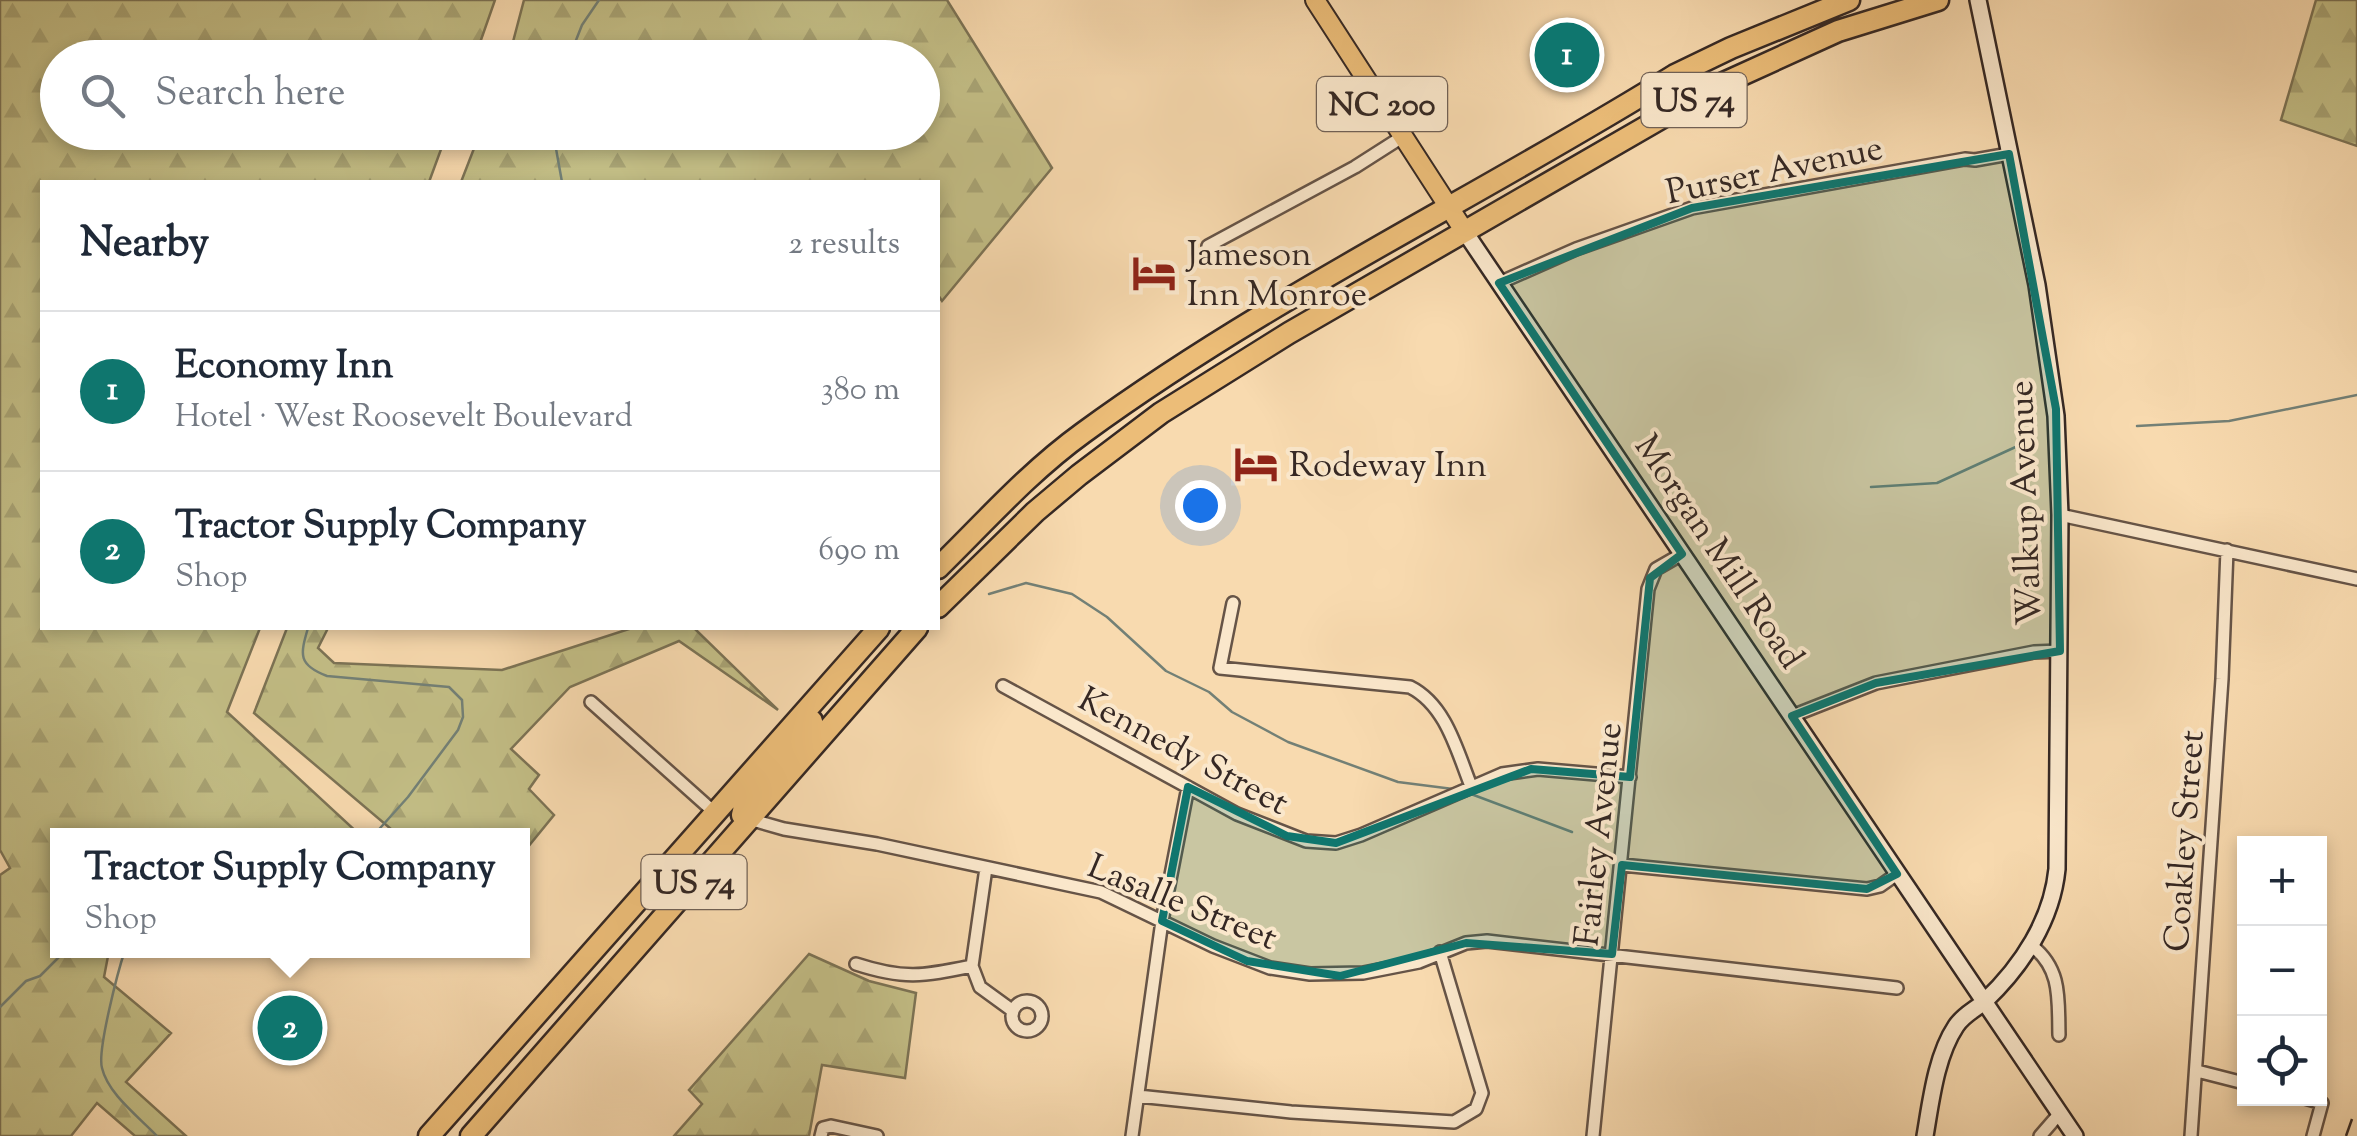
<!DOCTYPE html>
<meta charset="utf-8">
<style>
:root{--surface:#fff;--page:#f2f2f3;--text:#1f2937;--muted:#747a83;--line:#e0e1e3;--accent:#0f766e}
body{margin:0;font-family:"Sorts Mill Goudy",serif;background:var(--page);color:var(--text)}
.controls{position:absolute;right:30px;bottom:30px;display:grid;overflow:hidden;border-radius:0px;box-shadow:0 5px 15px #0003}
.controls button{width:90px;height:90px;display:grid;place-items:center;padding:0;border:0;border-bottom:2px solid var(--line);background:var(--surface);color:var(--text);font:50px sans-serif}
.you{position:absolute;left:1200px;top:505px;width:35px;height:35px;margin:-25px;border:8px solid #fff;border-radius:50%;background:#1a73e8;box-shadow:0 0 0 15px #1a73e833}
.badge{display:grid;place-items:center;width:65px;height:65px;border-radius:50%;background:var(--accent);color:#fff;font-size:32px;font-weight:700}
.pin{position:absolute;translate:-50% -50%;border:5px solid #fff;box-shadow:0 2px 10px #0006}
.popup{position:absolute;left:50px;top:828px;width:480px;height:130px;box-sizing:border-box;display:grid;place-content:center;border-radius:0px;background:var(--surface);filter:drop-shadow(0 2px 8px #0005);font-size:32px;white-space:nowrap;color:var(--muted)}
.popup b{font-size:38px;color:var(--text)}
.popup::after{content:'';position:absolute;left:50%;top:100%;margin-left:-20px;border:20px solid transparent;border-top-color:var(--surface)}
.list{margin:0;padding:0;list-style:none}
h2{display:flex;justify-content:space-between;align-items:center;height:130px;margin:0;padding:0 40px;font-size:42px}
h2 small{font-size:32px;font-weight:400;color:var(--muted)}
.list li{display:grid;grid-template-columns:65px 1fr auto;gap:30px;align-items:center;box-sizing:border-box;height:160px;padding:0 40px;border-top:2px solid var(--line)}
.list b{display:block;font-size:38px;white-space:nowrap}
.list p{margin:0;font-size:32px;white-space:nowrap;color:var(--muted)}
.list em{font-size:32px;font-style:normal;color:var(--muted)}
.icon{flex:none;width:55px;height:55px;fill:none;stroke:currentColor;stroke-width:2;stroke-linecap:round;stroke-linejoin:round}
.map{position:relative;flex:none;width:2357px;height:1136px;overflow:hidden}
.search{position:absolute;background:var(--surface);box-shadow:0 5px 15px #0003;left:40px;top:40px;width:900px;height:110px;display:flex;align-items:center;gap:25px;box-sizing:border-box;padding:0 35px;border-radius:55px;color:var(--muted);font-size:38px}
.panel{position:absolute;background:var(--surface);box-shadow:0 5px 15px #0003;left:40px;top:180px;width:900px;height:450px;border-radius:0px}
.map>svg:first-child{display:block}
.forest{fill:url(#forest-firs);stroke:#7c7355;stroke-width:2.5}
.lines{fill:none;stroke-linecap:round;stroke-linejoin:round}
.stream{stroke:#738076;stroke-width:2.5}
.street-casing{stroke:#665447;stroke-width:16}
.secondary-casing{stroke:#352824;stroke-width:20}
.primary-casing{stroke:#352824;stroke-width:22}
.highway-casing{stroke:#352824;stroke-width:25}
.street{stroke:#fae7cb;stroke-width:11}
.secondary{stroke:#fae7cb;stroke-width:15}
.primary{stroke:#ecbd78;stroke-width:18}
.highway{stroke:#ecbd78;stroke-width:20}
.rail{stroke:#352824;stroke-width:2.5;stroke-dasharray:18 18;stroke-linecap:butt}
.marked{fill:#0f766e;fill-opacity:0.2;stroke:#0f766e;stroke-width:8;stroke-linejoin:round}
.labels{text-anchor:middle;stroke-width:8;stroke-linejoin:round;paint-order:stroke}
.shield{fill:#fae7cb;stroke:#706156;stroke-width:2.5}
.shield-label{font-size:32px;font-weight:bold;fill:#352824}
.street-label{font-size:35px;fill:#352824;stroke:#fae7cb}
.poi-label{font-size:35px;fill:#352824;stroke:#fae7cb;text-anchor:start}
</style>
<div class="map">
<svg width="2357" height="1136" viewBox="0 0 2357 1136">
<defs>
<pattern id="forest-firs" width="22" height="20" patternUnits="userSpaceOnUse" patternTransform="scale(2.5)"><rect width="22" height="20" fill="#c3be86"/><path d="M5 1l3.5 6h-7zM16 11l3.5 6h-7z" fill="#a8a374"/></pattern>
</defs>
<rect width="100%" height="100%" fill="#f8daaf"/>
<filter id="stains"><feTurbulence type="fractalNoise" baseFrequency=".002" numOctaves="4"/><feColorMatrix values="0 0 0 0 .2 0 0 0 0 .09 0 0 0 0 .02 0 0 0 .5 -.17"/></filter>
<radialGradient id="worn" r=".72"><stop offset=".6" stop-color="#630" stop-opacity="0"/><stop offset="1" stop-color="#630" stop-opacity=".3"/></radialGradient>
<!-- forest -->
<path class="forest" d="M0,0H495L475,57L58,58V132L447,133L429,182H42V628H260L227,712L360,835L58,836V950L109,951L104,977L171,1033L126,1082L186,1136H135L97,1103L71,1136H0V875L10,868L0,850Z
M524,0H947L1052,168L942,301L938,295V182H461L480,133L922,132V58L509,57Z
M2316,0H2357V146L2281,120Z
M287,628H328L318,648L334,663L502,670L632,628H694L778,710L679,641L570,687L511,749L539,775L529,789L554,815L523,853L522,836L398,835L254,713Z
M809,954L869,981L916,993L905,1078L822,1065L809,1136H674L702,1104L689,1090Z"/>
<g class="lines">
<!-- stream -->
<path class="stream" d="M569,58L582,25L599,0
M553,132L562,182
M2137,426L2229,421L2357,395
M1871,487L1937,483L2033,439
M989,594L1026,583L1072,594L1107,617L1166,671L1209,692L1232,712L1288,742L1398,782L1453,789
M308,628C300,655 298,665 327,676L449,687L462,700L463,717L458,730L408,797L373,836
M1471,794L1572,832
M125,950C118,971 97,1051 102,1068C108,1094 139,1117 157,1136
M0,1007L26,981L40,976L66,950"/>
<!-- street casing -->
<g class="street-casing">
<path id="street" d="M1208,246L1355,167L1402,137
M1499,283L1576,249L1692,208L1965,159L1975,160L2009,154
M2060,515L2357,579
M1233,603L1220,668L1410,687C1446,705 1457,751 1471,786
M1003,686L1237,814L1306,841L1336,843L1361,835L1502,774L1538,769L1630,777
M591,702L714,812
M1792,716L1876,683L2034,652L2060,651
M749,819L784,829L877,844L1101,892L1213,946L1270,968L1310,974L1363,973L1419,962L1466,943L1487,941L1897,988
M1622,865L1867,889L1880,886L1897,874
M986,868L972,966L980,987L1013,1011
M2032,946C2062,969 2058,1000 2059,1035
M856,964C905,980 923,976 972,966
M1012 1016a15 15 0 1 1 30 0a15 15 0 1 1-30 0Z
M2197,1071L2244,1083
M1138,1096L1291,1112L1454,1122L1476,1109L1482,1093L1440,952
M2305,1098L2322,1103L2313,1136
M821,1136L823,1128L831,1126L877,1136
M1132,1136L1162,921L1188,787
M1593,1136L1648,589L1656,569L1682,554
M2040,1136L2060,1113
M2191,1136L2222,679L2227,550"/>
</g>
<!-- secondary casing -->
<g class="secondary-casing">
<path id="secondary" d="M1465,232L2075,1136
M1925,1136C1931,1101 1936,1056 1956,1026C1964,1014 1975,1010 1985,1001C2022,966 2052,920 2057,869L2060,515L2056,416L2037,285L1978,0"/>
</g>
<!-- primary casing -->
<g class="primary-casing">
<path id="primary" d="M1315,0L1465,232"/>
</g>
<!-- highway casing -->
<g class="highway-casing">
<path id="highway" d="M938,568C985,522 1029,472 1083,433C1269,297 1479,197 1675,75L1731,48L1849,0
M938,607L1035,512L1079,475L1161,413L1289,333L1715,87L1838,31L1938,0
M749,819L742,815L745,803L812,721
M429,1136L879,628
M471,1136L917,628"/>
</g>
<!-- street -->
<use href="#street" class="street"/>
<!-- secondary -->
<use href="#secondary" class="secondary"/>
<!-- primary -->
<use href="#primary" class="primary"/>
<!-- highway -->
<use href="#highway" class="highway"/>
<!-- rail -->
<path class="rail" d="M2346,1136L2357,1105"/>
</g>
<!-- marked area -->
<path class="marked" d="M2009,154L2056,409L2060,651L1876,683L1792,716L1897,874L1867,889L1622,865L1612,954L1466,943L1340,976L1247,961L1162,921L1188,787L1287,836L1336,843L1531,769L1630,777L1650,578L1682,554L1499,283L1692,208Z"/>
<!-- icons -->
<defs>
<g id="hotel-bare" transform="scale(3.45)"><path d="M-6-4.5h1.5V1H6V5H4.5V3h-9V5H-6ZM-4 0a1.8 1.8 0 1 1 3.6 0ZM.5 0V-2.5h3Q6-2.5 6 0Z" fill="#8f2418" stroke="#fae7cb" stroke-width="2.5" paint-order="stroke"/></g>
</defs>
<g fill-rule="evenodd">
<use href="#hotel-bare" x="1154" y="273"/>
<use href="#hotel-bare" x="1256" y="464"/>
</g>
<g class="labels">
<!-- shield labels -->
<g class="shield">
<rect x="1641.5" y="73" width="105" height="54" rx="8"/>
<rect x="1317" y="77" width="130" height="54" rx="8"/>
<rect x="641.5" y="855" width="105" height="54" rx="8"/>
</g>
<g class="shield-label">
<text x="1694" y="111">US 74</text>
<text x="1382" y="115">NC 200</text>
<text x="694" y="893">US 74</text>
</g>
<!-- street labels -->
<g class="street-label">
<text transform="translate(1774 169) rotate(-12)" y="12">Purser Avenue</text>
<text transform="translate(2024 503) rotate(-92)" y="12">Walkup Avenue</text>
<text transform="translate(1720 551) rotate(56)" y="12">Morgan Mill Road</text>
<text transform="translate(1184 750) rotate(28)" y="12">Kennedy Street</text>
<text transform="translate(1597 834) rotate(-84)" y="12">Fairley Avenue</text>
<text transform="translate(2183 841) rotate(-86)" y="12">Coakley Street</text>
<text transform="translate(1183 901) rotate(22)" y="12">Lasalle Street</text>
</g>
<!-- poi labels -->
<g class="poi-label">
<text x="1187" y="265">Jameson<tspan x="1187" dy="40">Inn Monroe</tspan></text>
<text x="1289" y="476">Rodeway Inn</text>
</g>
</g>
<rect width="100%" height="100%" filter="url(#stains)"/>
<rect width="100%" height="100%" fill="url(#worn)"/>
</svg>
<div class="controls">
<button>+</button>
<button>−</button>
<button><svg class="icon" aria-label="locate" viewBox="0 0 24 24"><circle cx="12" cy="12" r="6"/><path d="M12 2v4M12 18v4M2 12h4M18 12h4"/></svg></button>
</div>
<div class="you"></div>
<div class="pin badge" style="left:1567px;top:55px">1</div>
<div class="pin badge" style="left:290px;top:1028px">2</div>
<div class="popup"><b>Tractor Supply Company</b>Shop</div>
<div class="search"><svg class="icon" aria-label="search" viewBox="0 0 24 24"><circle cx="10" cy="10" r="6"/><path d="M15 15l6 6"/></svg>Search here</div>
<section class="panel">
<h2>Nearby<small>2 results</small></h2>
<ul class="list">
<li><span class="badge">1</span><div><b>Economy Inn</b><p>Hotel · West Roosevelt Boulevard</p></div><em>380 m</em></li>
<li><span class="badge">2</span><div><b>Tractor Supply Company</b><p>Shop</p></div><em>690 m</em></li>
</ul>
</section>
</div>
